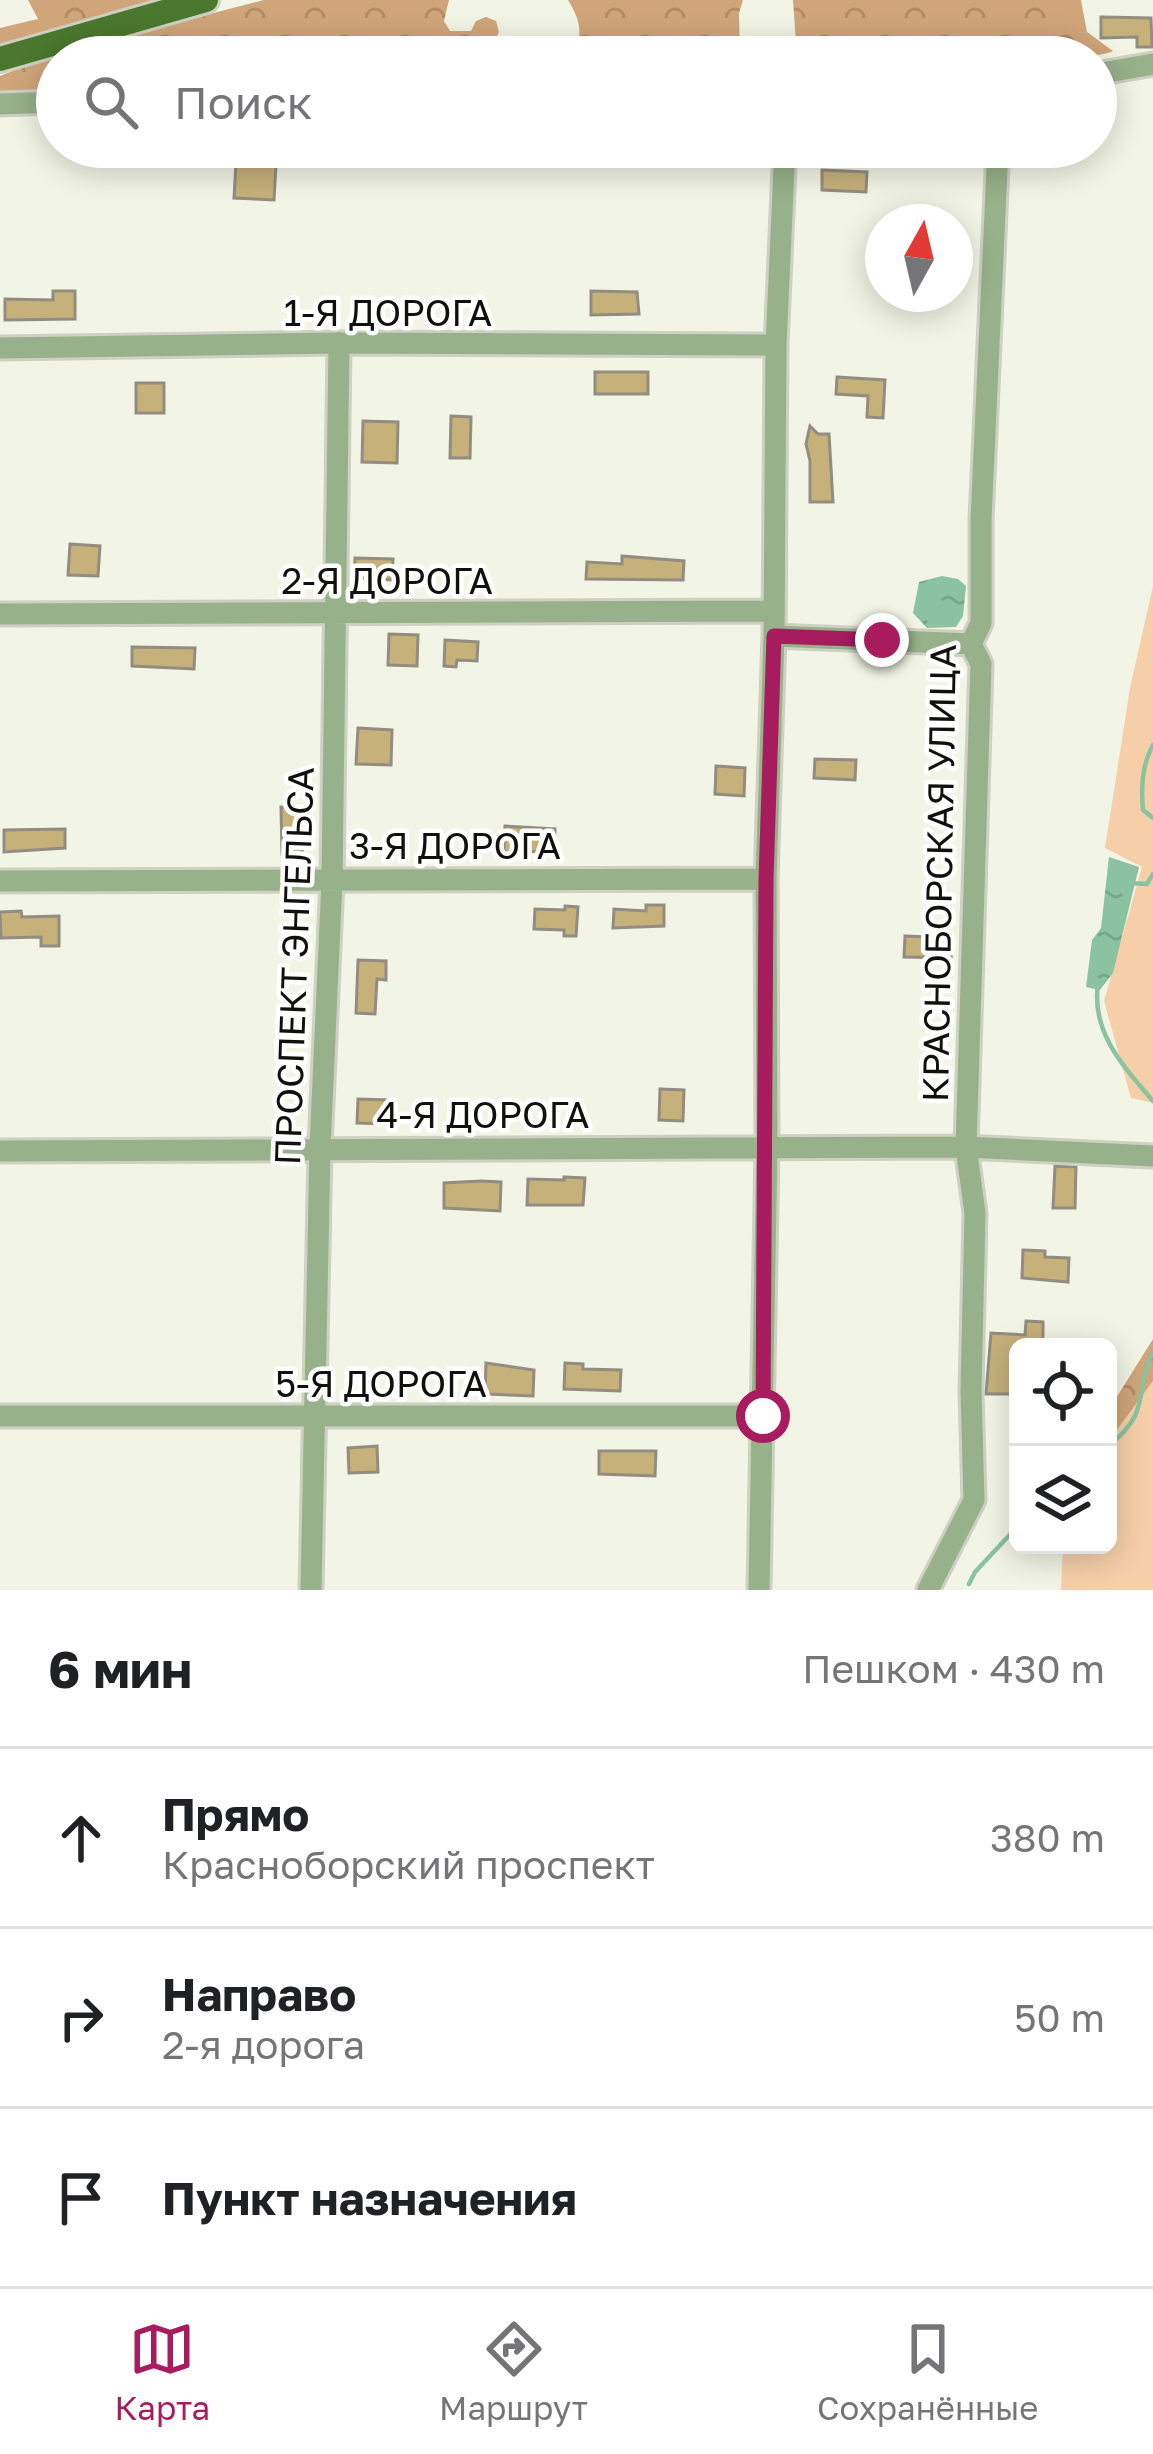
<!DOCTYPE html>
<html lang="ru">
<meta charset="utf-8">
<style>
:root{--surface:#fff;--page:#f2f2f2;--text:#202124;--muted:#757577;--line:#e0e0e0;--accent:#a71b5f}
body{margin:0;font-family:"Golos Text",sans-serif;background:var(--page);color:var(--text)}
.controls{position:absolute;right:36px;bottom:36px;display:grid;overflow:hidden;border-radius:18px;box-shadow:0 6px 30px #0003}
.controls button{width:108px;height:108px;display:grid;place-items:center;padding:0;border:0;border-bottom:3px solid var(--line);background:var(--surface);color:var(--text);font:60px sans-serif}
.compass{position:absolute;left:865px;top:204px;width:108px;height:108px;border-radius:50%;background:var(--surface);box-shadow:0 6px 30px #0003;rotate:8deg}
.stop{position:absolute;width:36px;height:36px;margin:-27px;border:9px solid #a71b5f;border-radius:50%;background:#fff}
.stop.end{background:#a71b5f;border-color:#fff;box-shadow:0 3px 12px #0008}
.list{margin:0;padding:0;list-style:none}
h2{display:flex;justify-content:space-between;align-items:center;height:156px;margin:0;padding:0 48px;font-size:51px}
h2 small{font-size:39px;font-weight:400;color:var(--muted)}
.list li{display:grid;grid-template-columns:78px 1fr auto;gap:36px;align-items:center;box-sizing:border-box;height:180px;padding:0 48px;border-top:3px solid var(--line)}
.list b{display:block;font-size:45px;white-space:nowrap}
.list p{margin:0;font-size:39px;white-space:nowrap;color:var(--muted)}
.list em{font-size:39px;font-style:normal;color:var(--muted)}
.icon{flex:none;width:66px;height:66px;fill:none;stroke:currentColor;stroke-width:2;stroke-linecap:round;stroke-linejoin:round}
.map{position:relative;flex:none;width:1153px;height:1590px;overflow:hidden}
.search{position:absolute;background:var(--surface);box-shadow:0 6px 30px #0003;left:36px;right:36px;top:36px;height:132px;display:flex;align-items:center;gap:30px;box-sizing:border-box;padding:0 42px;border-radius:66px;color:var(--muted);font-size:45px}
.sheet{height:696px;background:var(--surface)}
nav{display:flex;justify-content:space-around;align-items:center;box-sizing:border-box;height:168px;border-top:3px solid var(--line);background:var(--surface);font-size:33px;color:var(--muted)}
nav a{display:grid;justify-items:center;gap:6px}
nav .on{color:var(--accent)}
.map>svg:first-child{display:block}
.green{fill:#f6cfa8}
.forest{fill:url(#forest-crowns)}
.water{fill:url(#water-ripples)}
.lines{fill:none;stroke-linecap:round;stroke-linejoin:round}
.stream{stroke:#8bc3a1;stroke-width:4.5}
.building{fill:#c6b17a;stroke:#928d80;stroke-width:3}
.minor-casing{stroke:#ced0c2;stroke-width:27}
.major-casing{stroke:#ced0c2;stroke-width:30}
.minor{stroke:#97b18a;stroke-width:21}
.major{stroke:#4b782e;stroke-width:24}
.route{stroke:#a71b5f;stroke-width:15}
.labels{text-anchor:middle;stroke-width:9;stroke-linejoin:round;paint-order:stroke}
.street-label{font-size:36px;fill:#10100c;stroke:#fff}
</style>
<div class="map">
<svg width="1153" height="1590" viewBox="0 0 1153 1590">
<defs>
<pattern id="forest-crowns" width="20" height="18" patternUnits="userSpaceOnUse" patternTransform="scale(3)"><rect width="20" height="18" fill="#d0a57a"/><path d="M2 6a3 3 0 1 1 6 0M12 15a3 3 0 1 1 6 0" fill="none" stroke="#b28d68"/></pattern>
<pattern id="water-ripples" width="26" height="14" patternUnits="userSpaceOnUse" patternTransform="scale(3)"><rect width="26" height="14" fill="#8bc3a1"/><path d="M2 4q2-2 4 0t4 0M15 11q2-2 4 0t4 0" fill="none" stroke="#77a689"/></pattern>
</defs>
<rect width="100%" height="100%" fill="#f2f4e5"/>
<!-- green -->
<path class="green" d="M1153,586V1103L1131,1098L1104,1001L1142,867L1105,848L1130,688Z
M1153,1381V1590H1061L1063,1545H1108V1442Z"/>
<!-- forest -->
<path class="forest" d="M28,0H159L0,46V28L38,19Z
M264,0H449L444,21L450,31H471L476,21L486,17L496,21L499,32L487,57H418L399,41L389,39L326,57H141C112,49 86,57 57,57L56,84L38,93L0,97V76L55,54Z
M568,0H743L739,13L740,57H518L517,51L535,38L553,49L575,50C584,30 578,17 568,0Z
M793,0H1081L1087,32L1113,51C1093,63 928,58 895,56C886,56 876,52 867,53C849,57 831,57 811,57L796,43Z
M1153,1339V1381L1108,1442V1411Z"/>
<!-- water -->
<path class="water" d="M942,576L958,579L966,586L963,616L956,627L927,628L913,613L919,582Z
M1109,857L1139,867L1113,973L1100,990L1086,987L1092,940L1101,928Z"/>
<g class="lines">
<!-- stream -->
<path class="stream" d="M1153,745C1142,764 1141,789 1143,810L1153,818
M1129,883L1147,884L1153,874
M1098,984C1091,1032 1123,1066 1153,1101
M1108,1446C1153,1412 1133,1391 1153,1352
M969,1584L975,1572L1018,1526"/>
</g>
<!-- building -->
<path class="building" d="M1101,17L1151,18L1152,47H1137V37L1101,38Z
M244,147H264V164H276L274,200L234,198L236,162L244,163Z
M822,170L867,172L866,192L822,190Z
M53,291H75V319L5,320V299L53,300Z
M591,291L637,292L639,314L591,315Z
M595,372H648V394H595Z
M837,377L885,380L883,418L867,417L868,396L836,394Z
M136,383H164V413H136Z
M451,416L471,417L470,458H450Z
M363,421L398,422L397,463L362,462Z
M810,426L818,434H829L833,502H810V461L806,444Z
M70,544L100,546L98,576L68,575Z
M622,556L684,561L683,580L586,579L587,562L622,564Z
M355,558L393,559L392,580L354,578Z
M389,634L418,635L417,666L388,665Z
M445,640L478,642L477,661L457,660L456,667L444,666Z
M132,647L195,648L194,669L132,666Z
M358,728L392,730L391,765L356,764Z
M815,759L856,760L855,780L814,778Z
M716,766L745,768L744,796L715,794Z
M281,807L305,808L302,854H282Z
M505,826L555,829L554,851L504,852Z
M65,829V848L4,852V830Z
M646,905H664V926L613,928L614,909L646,911Z
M565,906L578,907L576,936H564V930L534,929L535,909L565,910Z
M21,911L22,917L59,916V946H41V937L1,938L0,912Z
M905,936L952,938L951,958L904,957Z
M358,960L386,961V980L377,979L375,1014L356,1013Z
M660,1089L684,1090L683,1121L659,1120Z
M358,1099L390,1100L389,1124L357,1123Z
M1055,1166L1076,1167L1075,1208H1053Z
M564,1177L585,1178L583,1205H527L528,1179L564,1180Z
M481,1181L501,1182L500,1211L444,1208V1183Z
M1023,1250L1045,1251V1257L1069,1258L1068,1282L1022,1278Z
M1026,1321L1043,1322V1347H1018V1394H986L991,1333L1025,1335Z
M486,1363L534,1370L533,1396L485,1394Z
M565,1363L583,1364V1369L621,1370L620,1391L564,1389Z
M377,1446L378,1472L349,1473L348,1448Z
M599,1451H656L655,1476L599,1474Z"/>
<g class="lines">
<!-- minor casing -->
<g class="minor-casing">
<path id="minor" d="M1096,74L1153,64
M0,104L57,102
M0,348L339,343L776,345
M0,614L774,611
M774,636L971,644
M0,881L766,879
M0,1151L966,1147L1153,1156
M0,1416H763
M311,1590L320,1148L332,880L339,343
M759,1590L767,1148L766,879L774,636L776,345L785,147
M928,1590L974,1500L971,1391L975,1213L966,1147L981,664L971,644L981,623V520L998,147"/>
</g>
<!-- major casing -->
<g class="major-casing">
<path id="major" d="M0,59L206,0"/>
</g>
<!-- minor -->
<use href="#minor" class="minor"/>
<!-- major -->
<use href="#major" class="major"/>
</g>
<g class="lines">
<!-- route -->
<path class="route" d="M763,1416L766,879L774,636L882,640"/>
</g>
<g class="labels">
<!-- street labels -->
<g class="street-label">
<text x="388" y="326">1-Я ДОРОГА</text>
<text x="387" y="594">2-Я ДОРОГА</text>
<text x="455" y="859">3-Я ДОРОГА</text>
<text transform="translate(939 873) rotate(-89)" y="13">КРАСНОБОРСКАЯ УЛИЦА</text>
<text transform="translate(294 966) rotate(-88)" y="13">ПРОСПЕКТ ЭНГЕЛЬСА</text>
<text x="483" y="1128">4-Я ДОРОГА</text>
<text x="381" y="1397">5-Я ДОРОГА</text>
</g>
</g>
</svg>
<div class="controls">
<button><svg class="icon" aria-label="locate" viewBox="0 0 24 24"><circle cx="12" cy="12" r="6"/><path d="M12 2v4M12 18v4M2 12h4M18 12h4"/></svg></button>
<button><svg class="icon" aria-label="layers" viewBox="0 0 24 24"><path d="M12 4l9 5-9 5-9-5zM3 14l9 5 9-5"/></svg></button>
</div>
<svg class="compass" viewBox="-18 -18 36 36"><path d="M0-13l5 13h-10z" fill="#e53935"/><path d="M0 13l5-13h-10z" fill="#757577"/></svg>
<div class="stop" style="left:763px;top:1416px"></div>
<div class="stop end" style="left:882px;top:640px"></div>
<div class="search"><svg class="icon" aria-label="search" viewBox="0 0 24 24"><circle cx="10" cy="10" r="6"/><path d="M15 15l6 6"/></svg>Поиск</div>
</div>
<section class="sheet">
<h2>6 мин<small>Пешком · 430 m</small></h2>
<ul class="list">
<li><svg class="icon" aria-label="ahead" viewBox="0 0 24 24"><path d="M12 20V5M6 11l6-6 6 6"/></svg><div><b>Прямо</b><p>Красноборский проспект</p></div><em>380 m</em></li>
<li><svg class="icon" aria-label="right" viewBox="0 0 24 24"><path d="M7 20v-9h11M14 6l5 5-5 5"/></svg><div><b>Направо</b><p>2-я дорога</p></div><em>50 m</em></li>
<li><svg class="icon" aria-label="arrive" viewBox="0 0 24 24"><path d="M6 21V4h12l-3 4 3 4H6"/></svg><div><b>Пункт назначения</b></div></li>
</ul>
</section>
<nav>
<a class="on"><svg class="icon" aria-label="map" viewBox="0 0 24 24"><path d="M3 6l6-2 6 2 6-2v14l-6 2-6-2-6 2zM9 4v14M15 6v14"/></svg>Карта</a>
<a><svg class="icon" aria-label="directions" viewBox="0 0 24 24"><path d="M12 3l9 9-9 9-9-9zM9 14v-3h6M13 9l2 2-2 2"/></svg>Маршрут</a>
<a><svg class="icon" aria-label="saved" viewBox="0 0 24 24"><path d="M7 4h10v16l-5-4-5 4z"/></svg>Сохранённые</a>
</nav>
